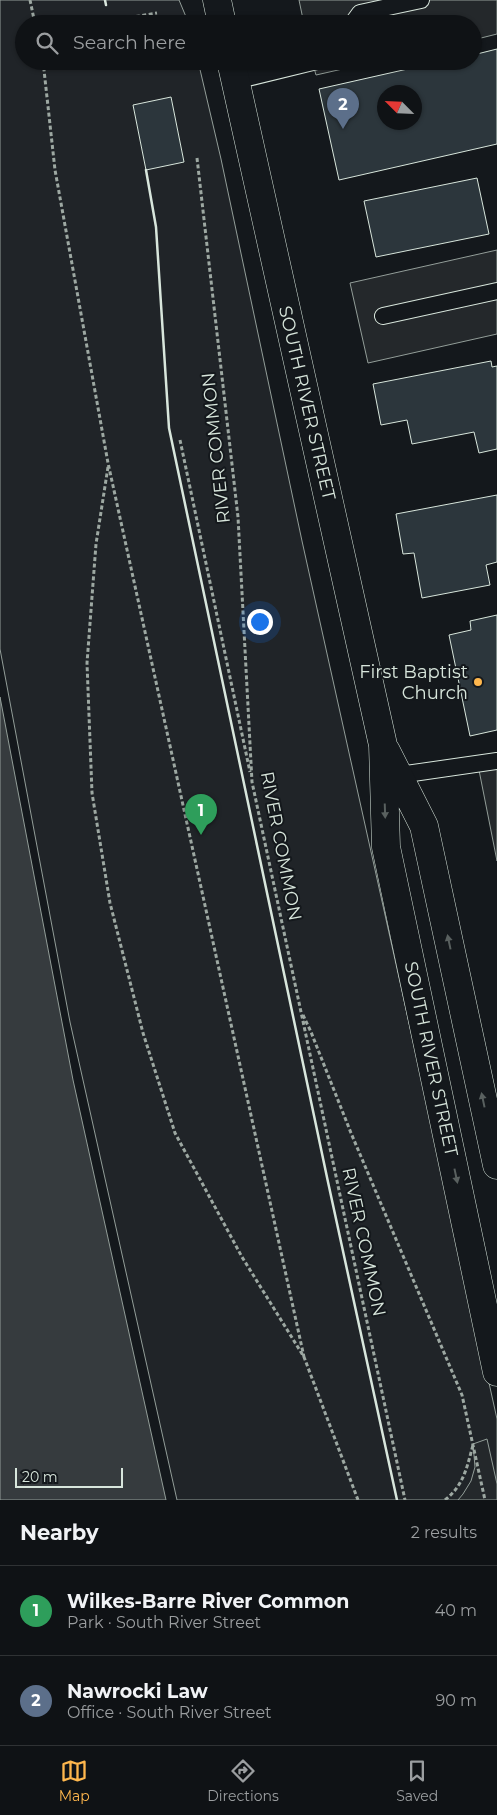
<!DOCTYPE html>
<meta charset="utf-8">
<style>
:root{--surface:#0f1215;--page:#1d2022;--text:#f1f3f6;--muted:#9b9ea0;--line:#2f3234;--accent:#ffb74d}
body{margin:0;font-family:Montserrat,sans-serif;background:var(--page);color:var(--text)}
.compass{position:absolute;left:377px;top:85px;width:45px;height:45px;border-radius:50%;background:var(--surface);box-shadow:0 1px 4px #0004;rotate:294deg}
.scale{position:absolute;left:15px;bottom:12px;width:108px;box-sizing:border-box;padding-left:5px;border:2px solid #d8e6dc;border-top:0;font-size:14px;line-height:18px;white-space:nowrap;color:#d8e6dc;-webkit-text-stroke:4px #14181c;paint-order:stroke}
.you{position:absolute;left:259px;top:621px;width:18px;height:18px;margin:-12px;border:4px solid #fff;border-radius:50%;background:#1a73e8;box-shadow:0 0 0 8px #1a73e833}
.badge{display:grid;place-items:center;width:32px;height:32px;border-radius:50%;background:var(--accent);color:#fff;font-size:16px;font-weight:700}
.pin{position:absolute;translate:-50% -41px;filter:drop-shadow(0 1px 2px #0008)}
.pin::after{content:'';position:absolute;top:26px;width:18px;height:15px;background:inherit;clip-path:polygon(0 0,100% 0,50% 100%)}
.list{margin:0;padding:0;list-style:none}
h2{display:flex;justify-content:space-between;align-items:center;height:65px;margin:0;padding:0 20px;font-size:21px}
h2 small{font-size:16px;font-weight:400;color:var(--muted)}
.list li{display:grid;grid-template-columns:32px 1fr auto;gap:15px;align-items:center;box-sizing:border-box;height:90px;padding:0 20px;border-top:1px solid var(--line)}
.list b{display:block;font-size:19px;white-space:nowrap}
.list p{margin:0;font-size:16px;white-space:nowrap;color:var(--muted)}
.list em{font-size:16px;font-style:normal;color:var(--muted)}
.icon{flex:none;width:28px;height:28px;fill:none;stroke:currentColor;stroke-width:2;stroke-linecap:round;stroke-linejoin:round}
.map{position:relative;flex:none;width:497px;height:1500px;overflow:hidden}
.search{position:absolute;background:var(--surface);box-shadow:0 1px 4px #0004;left:15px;right:15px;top:15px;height:55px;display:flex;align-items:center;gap:12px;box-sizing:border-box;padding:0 18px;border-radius:28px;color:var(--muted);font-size:19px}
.sheet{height:245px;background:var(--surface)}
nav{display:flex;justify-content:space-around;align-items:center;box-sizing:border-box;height:70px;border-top:1px solid var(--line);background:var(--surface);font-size:14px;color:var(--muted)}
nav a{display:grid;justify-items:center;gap:2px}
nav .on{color:var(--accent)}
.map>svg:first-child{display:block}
.green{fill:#202428;stroke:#939e99}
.parking{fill:#24282b;stroke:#939e99}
.water{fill:#363b3e;stroke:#939e99}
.building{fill:#2c363c;stroke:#d8e6dc;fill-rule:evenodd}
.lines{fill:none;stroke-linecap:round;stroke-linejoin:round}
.lane-casing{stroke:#d8e6dc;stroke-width:18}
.primary-casing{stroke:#d8e6dc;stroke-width:29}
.path{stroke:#9da8a2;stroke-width:3;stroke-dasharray:4 2.5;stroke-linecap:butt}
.lane{stroke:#14181c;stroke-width:16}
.primary{stroke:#14181c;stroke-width:28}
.wall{stroke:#d8e6dc;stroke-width:2.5}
.oneway{fill:#59605f}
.poi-dot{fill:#ffb74d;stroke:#14181c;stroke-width:2}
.labels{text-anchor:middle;stroke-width:4;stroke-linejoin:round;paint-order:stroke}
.street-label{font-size:18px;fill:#d8e6dc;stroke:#14181c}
.poi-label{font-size:18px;fill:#d8e6dc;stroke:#14181c;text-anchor:end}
</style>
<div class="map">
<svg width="497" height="1500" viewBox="0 0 497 1500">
<rect width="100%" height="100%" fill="#14181c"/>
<!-- green -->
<path class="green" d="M0,0H179L189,24H24V61H198L221,159L302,541L497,1419V1500H177L70,1022L0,649Z"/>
<!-- parking -->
<path class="parking" d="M299,0H497V34L473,40V24H304Z
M312,61H378L316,75Z
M497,250V334L368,363L350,283Z
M497,756V861L477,760Z
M487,1439L497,1484V1500H458L463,1494L471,1481L475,1467L473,1444Z"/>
<!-- water -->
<path class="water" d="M0,697L73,1080L166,1500H0Z"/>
<!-- building -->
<path class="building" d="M497,49V144L339,180L319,89L443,61H473V55ZM384,92H414V122H384Z
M171,97L184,162L146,170L133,105Z
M477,178L489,234L376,257L364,201Z
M491,361L492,367L497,366V449L479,453L474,432L412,444L407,420L381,425L373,384Z
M497,495V562L486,565L490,585L422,598L414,553L403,554L396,514Z
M497,615V730L470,736L449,635L471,630L470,621Z"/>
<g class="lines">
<!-- lane casing -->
<g class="lane-casing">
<path id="lane" d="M352,24L360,13L421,0
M235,81L317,61
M383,316L497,291
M399,775L497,761"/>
</g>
<!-- primary casing -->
<g class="primary-casing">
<path id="primary" d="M217,0L222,24
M231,61L383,745L386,847L497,1372
M386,751L424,826L497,1165"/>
</g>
<!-- path -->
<path class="path" d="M30,0L35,24
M91,24L157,13
M43,61L55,170L108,463L304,1357
M197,158L238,517L252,782L405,1500
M180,440L250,772
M108,467L96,544L87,663L92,793L110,903L143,1033L175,1133L242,1257L304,1357L358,1500
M303,1015L311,1032L351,1133L462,1395L485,1500
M445,1500C464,1485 467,1467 473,1445"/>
<!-- lane -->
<use href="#lane" class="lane"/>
<!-- primary -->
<use href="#primary" class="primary"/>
<!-- wall -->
<path class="wall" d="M105,0L106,5
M146,170L156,227L169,428L328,1182L397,1500"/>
</g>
<!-- one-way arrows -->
<defs><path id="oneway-solid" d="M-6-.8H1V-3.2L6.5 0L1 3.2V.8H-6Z" transform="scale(1.25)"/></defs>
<g class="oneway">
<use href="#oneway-solid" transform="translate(385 811) rotate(88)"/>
<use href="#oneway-solid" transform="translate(449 942) rotate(-102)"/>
<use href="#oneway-solid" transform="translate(483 1100) rotate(-102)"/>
<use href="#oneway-solid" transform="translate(456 1176) rotate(78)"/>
</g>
<!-- markers -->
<circle class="poi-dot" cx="478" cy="682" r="5"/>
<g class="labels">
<!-- street labels -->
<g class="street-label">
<text transform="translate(307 403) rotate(77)" y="6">SOUTH RIVER STREET</text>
<text transform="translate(216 448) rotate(-96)" y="6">RIVER COMMON</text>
<text transform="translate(281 846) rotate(79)" y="6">RIVER COMMON</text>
<text transform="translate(431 1059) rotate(78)" y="6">SOUTH RIVER STREET</text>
<text transform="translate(364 1242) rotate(78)" y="6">RIVER COMMON</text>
</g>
<!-- poi labels -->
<g class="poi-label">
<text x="468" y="678">First Baptist<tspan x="468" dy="21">Church</tspan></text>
</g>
</g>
</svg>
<svg class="compass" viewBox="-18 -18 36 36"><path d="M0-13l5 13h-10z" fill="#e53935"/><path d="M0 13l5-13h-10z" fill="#9b9ea0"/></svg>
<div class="scale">20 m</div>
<div class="you"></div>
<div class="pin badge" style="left:201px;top:835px;background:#2e9e5b">1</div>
<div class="pin badge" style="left:343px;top:129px;background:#5c6f8a">2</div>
<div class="search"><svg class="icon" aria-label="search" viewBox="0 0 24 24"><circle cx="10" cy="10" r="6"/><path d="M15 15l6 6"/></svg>Search here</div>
</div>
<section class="sheet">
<h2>Nearby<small>2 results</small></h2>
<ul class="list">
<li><span class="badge" style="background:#2e9e5b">1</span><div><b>Wilkes-Barre River Common</b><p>Park · South River Street</p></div><em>40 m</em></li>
<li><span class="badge" style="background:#5c6f8a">2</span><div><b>Nawrocki Law</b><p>Office · South River Street</p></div><em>90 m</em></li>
</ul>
</section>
<nav>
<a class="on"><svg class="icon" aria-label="map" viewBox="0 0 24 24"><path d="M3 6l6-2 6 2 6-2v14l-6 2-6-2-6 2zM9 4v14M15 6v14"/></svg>Map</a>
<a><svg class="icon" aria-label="directions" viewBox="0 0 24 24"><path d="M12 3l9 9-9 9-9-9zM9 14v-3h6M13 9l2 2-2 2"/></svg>Directions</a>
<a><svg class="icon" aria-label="saved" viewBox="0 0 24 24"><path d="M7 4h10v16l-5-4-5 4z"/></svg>Saved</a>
</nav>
